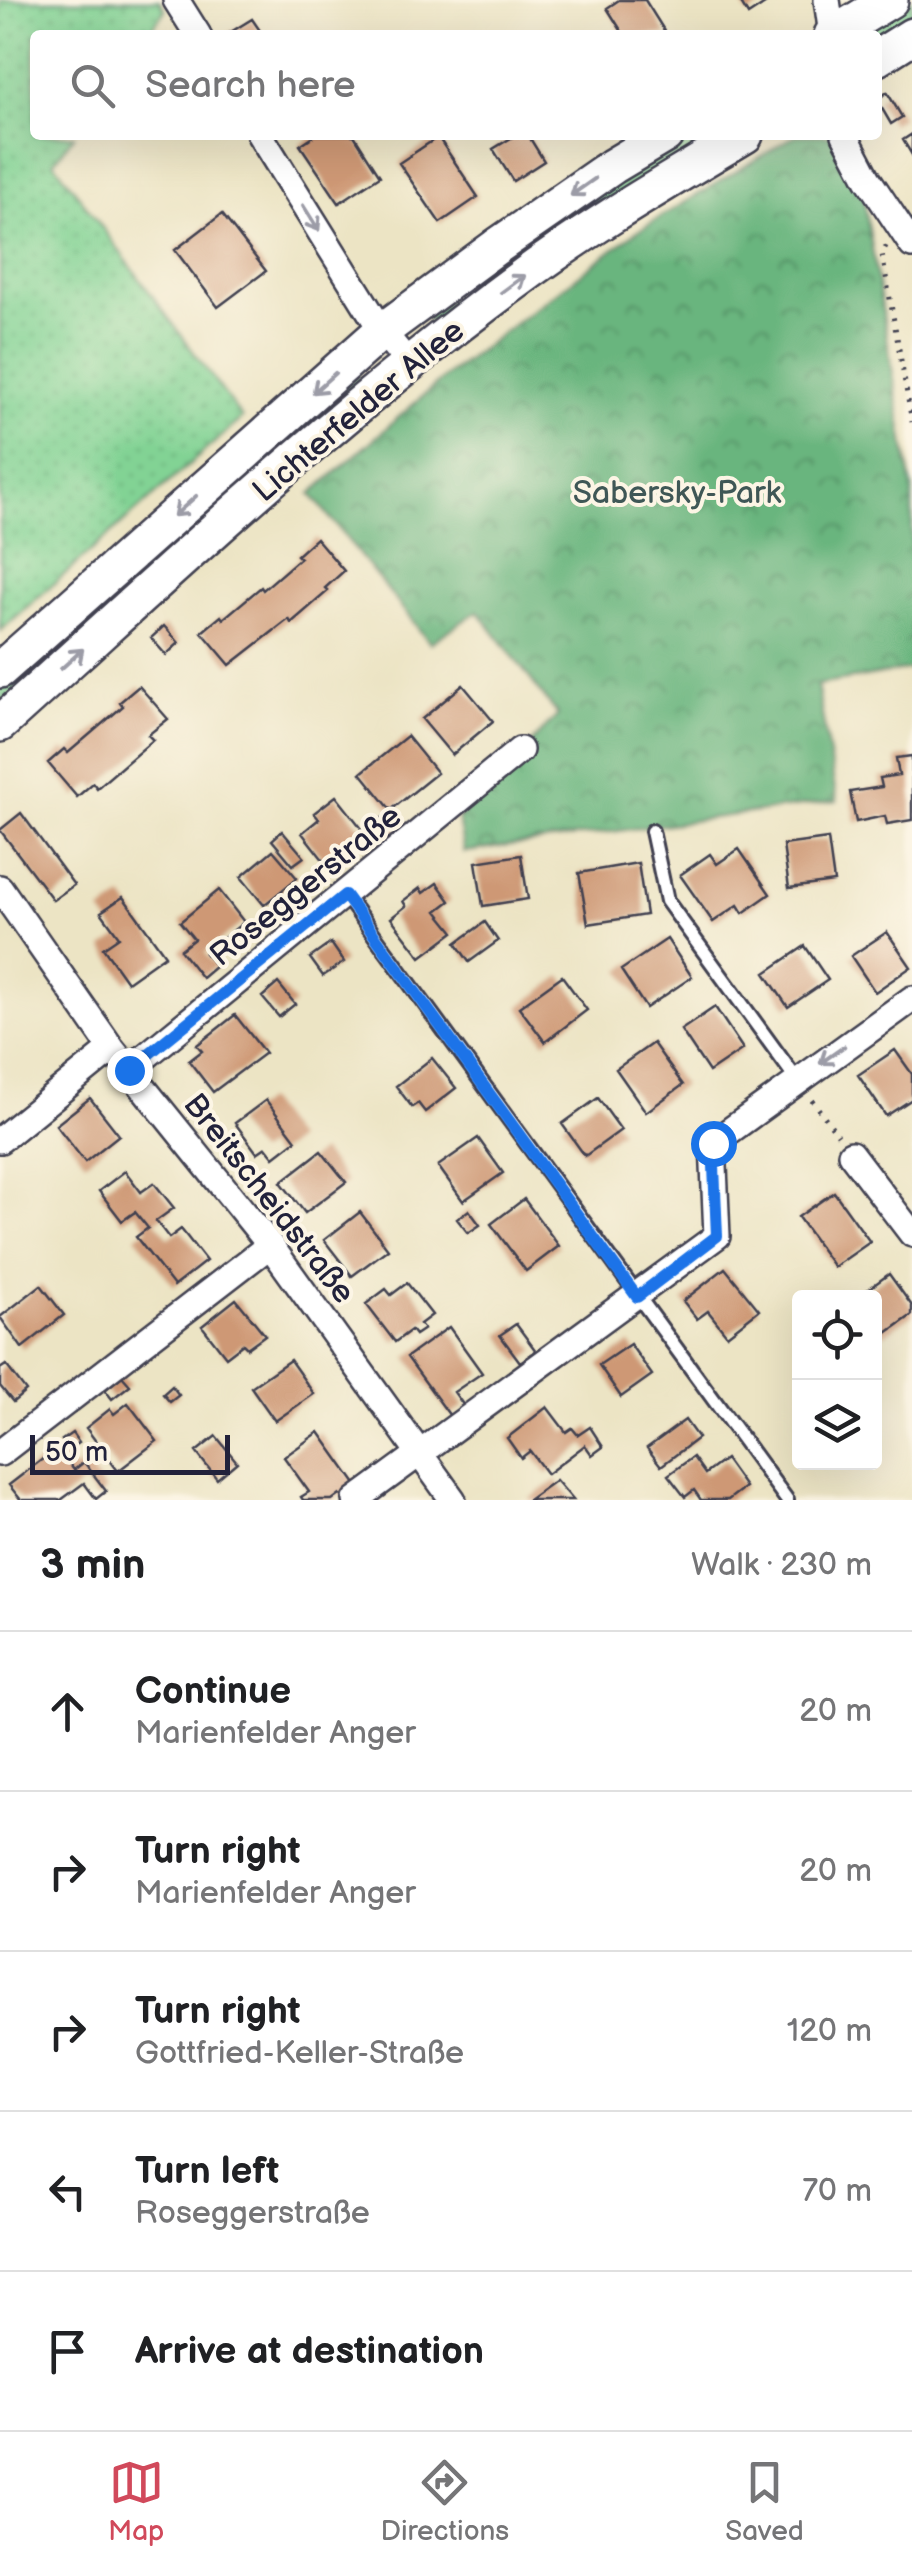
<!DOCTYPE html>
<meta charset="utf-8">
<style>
:root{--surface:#fff;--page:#f6f6f6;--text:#202124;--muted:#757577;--line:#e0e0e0;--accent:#d1495b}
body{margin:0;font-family:"Balsamiq Sans",sans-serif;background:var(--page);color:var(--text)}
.controls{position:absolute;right:30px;bottom:30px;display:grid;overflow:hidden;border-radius:10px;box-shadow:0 10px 40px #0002}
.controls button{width:90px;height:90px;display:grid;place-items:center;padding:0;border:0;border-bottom:2px solid var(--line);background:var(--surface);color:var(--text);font:50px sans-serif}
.scale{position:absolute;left:30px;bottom:25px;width:200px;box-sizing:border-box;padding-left:10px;border:5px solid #22223b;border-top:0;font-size:28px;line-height:35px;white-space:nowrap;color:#22223b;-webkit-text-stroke:8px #fcf5e5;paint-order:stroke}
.stop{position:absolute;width:30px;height:30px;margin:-22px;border:8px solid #1a73e8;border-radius:50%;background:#fff}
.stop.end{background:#1a73e8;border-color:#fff;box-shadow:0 2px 10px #0008}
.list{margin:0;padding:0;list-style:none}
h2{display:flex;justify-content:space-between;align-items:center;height:130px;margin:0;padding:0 40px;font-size:42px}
h2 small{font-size:32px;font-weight:400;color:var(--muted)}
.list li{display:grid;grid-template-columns:65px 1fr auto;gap:30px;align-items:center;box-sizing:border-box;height:160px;padding:0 40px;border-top:2px solid var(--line)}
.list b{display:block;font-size:38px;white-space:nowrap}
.list p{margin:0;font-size:32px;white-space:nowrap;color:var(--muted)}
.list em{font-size:32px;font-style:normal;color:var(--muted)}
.icon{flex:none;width:55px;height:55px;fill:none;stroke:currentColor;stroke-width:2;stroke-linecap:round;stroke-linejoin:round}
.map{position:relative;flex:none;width:912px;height:1500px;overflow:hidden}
.search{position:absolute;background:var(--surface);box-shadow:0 10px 40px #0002;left:30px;right:30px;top:30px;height:110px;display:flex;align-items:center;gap:25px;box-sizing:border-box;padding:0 35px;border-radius:10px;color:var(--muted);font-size:38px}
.sheet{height:930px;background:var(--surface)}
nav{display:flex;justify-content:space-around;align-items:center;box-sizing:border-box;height:140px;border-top:2px solid var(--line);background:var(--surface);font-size:28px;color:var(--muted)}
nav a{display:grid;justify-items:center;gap:5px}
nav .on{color:var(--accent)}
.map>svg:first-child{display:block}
.grass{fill:url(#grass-dots);stroke:#527a68;stroke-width:2.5}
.forest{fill:url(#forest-crowns);stroke:#466c5c;stroke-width:2.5}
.building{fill:#ce9875}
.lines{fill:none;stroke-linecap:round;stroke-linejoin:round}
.service-casing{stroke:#403f50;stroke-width:18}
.minor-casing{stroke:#403f50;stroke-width:30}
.secondary-casing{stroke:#403f50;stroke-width:40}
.path{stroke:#403f50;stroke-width:5;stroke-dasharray:2.5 8;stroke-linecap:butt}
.service{stroke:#fff;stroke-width:12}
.minor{stroke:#fff;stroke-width:25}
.secondary{stroke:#fff;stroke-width:35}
.oneway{stroke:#9c9ca7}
.route{stroke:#1a73e8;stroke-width:12}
.labels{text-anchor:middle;stroke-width:8;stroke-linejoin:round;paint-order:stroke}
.street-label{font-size:32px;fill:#22223b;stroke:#fcf5e5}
.park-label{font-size:32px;fill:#3f5756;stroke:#fcf5e5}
</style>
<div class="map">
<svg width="912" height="1500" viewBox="0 0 912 1500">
<defs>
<pattern id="grass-dots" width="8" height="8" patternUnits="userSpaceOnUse" patternTransform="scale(2.5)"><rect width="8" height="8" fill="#82d394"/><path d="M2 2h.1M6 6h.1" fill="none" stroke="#70b580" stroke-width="1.8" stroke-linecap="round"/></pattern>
<pattern id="forest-crowns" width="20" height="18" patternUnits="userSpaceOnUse" patternTransform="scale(2.5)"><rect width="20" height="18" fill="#69b57e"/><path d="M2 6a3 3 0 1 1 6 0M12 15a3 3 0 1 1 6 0" fill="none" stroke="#569368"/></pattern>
</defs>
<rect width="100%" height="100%" fill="#fcf5e5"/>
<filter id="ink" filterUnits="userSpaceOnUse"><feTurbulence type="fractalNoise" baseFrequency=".01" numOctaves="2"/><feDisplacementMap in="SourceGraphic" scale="20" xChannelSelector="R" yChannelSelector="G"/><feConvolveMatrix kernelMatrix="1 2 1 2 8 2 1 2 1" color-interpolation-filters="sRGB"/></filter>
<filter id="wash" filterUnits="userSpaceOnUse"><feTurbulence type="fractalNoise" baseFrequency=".0048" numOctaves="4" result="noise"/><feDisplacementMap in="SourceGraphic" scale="40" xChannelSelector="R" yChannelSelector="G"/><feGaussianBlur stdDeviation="2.25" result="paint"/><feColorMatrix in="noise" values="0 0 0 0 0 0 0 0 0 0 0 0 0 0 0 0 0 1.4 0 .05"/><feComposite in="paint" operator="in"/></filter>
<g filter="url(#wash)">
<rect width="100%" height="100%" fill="#ece4c4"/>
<!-- grass -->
<path class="grass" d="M0,0H159L165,10L147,35H35V135H74L54,162L242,418L0,631Z
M908,0H912V19L877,40V35H855Z
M684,135H717L445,319L428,321L426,318L621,173Z
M358,376L359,382L348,396L0,704V684Z"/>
<!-- forest -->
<path class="forest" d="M796,135H834L860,175L912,489V669L817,685L837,801L464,852L458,819L558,715L478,611L430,643L311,494L447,375L636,232Z"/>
<g id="blocks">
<!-- building -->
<path class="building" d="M619,0H645L667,35H624L607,8Z
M739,0H771L748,15Z
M252,19L263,35H226Z
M887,92L902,117L891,124L877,100Z
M912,134V155L903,140Z
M315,135H354L380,176L339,203L300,145Z
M516,135H528L544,161L513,181L493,149Z
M438,137L478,197L440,223L399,163Z
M222,214L266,271L218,307L175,250Z
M316,538L344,571L325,588L328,591L291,623L289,619L230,665L202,632L221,616L223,619L261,587L263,590L300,558L297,555Z
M164,626L179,643L166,655L151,638Z
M463,685L493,721L452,755L422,719Z
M139,686L168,719L148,735L153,740L97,788L93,783L77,797L48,763L64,749L68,753L123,706L120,702Z
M407,736L437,773L391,810L361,773Z
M912,756V820L887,824L885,816L856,822L850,792L882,787L880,778L899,775L896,758Z
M336,796L367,835L328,866L302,833L319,819L314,813Z
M21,813L74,885L53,900L0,830Z
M386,815L398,831L388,839L376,823Z
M282,831L304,857L293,865L272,840Z
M828,839L834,882L789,888L783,845Z
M739,849L770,894L743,913L738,905L713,922L680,875L710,854L717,864Z
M273,850L297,878L264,905L241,877Z
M521,855L528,899L483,906L476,862Z
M638,863L646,915L588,924L579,873Z
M437,883L450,901L437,911L454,932L421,957L391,918L406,906L403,901L420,888L423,893Z
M219,890L244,922L205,953L216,966L202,978L180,950L194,939L180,922Z
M123,897L165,955L127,982L103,948L119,937L101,912Z
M485,922L498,941L469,962L456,943Z
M887,932L911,967L875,992L851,956Z
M667,939L692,977L646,1008L621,970Z
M331,943L344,962L323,976L310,958Z
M805,946L828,980L788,1007L765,973Z
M562,976L587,1010L545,1042L519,1007Z
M278,983L295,1004L279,1017L262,997Z
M715,1007L743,1049L709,1072L681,1030Z
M235,1015L265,1053L213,1092L189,1061L202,1051L197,1045Z
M653,1043L683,1085L646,1112L616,1069Z
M895,1050L912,1074V1099L886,1116L858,1075Z
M432,1058L456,1088L425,1112L418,1103L412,1107L396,1086Z
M90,1098L119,1135L85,1162L56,1125Z
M598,1098L621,1130L585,1156L562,1124Z
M266,1100L296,1140L274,1157L266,1147L257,1153L235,1123Z
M478,1138L503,1173L463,1201L438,1166Z
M321,1151L346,1182L305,1213L281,1182Z
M125,1171L141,1192L154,1183L174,1208L156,1221L169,1238L181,1229L206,1261L174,1286L136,1237L148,1228L135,1212L122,1221L99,1191Z
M834,1192L870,1242L834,1267L798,1217Z
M524,1199L559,1246L526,1271L491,1224Z
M469,1210L480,1225L468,1233L457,1219Z
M360,1212L388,1249L352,1276L324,1240Z
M725,1268L759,1310L727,1335L708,1311L697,1319L683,1301Z
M889,1274L912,1306V1315L884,1335L874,1322V1298H856Z
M407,1283L432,1315L420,1324L424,1329L415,1335L411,1330L395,1342L366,1304L386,1289L391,1295Z
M41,1285L64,1315L22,1348L0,1317Z
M236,1299L265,1335L247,1348L243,1344L226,1357L202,1326Z
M516,1324L536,1351L520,1362L500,1335Z
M449,1327L482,1373L454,1392L464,1406L450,1416L407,1357Z
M630,1344L652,1375L621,1397L599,1365Z
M290,1360L314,1394L275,1421L251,1387Z
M6,1365L26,1391L13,1402L0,1386V1369Z
M122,1376L130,1385L112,1399L105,1390Z
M172,1386L179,1395L170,1402L163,1394Z
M128,1403L157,1441L118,1471L86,1428L110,1409L114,1414Z
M547,1407L566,1432L572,1428L578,1435L590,1427L603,1447L592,1455L585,1445L547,1474L530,1451L521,1458L507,1438Z
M685,1420L698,1438L661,1466L647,1448Z
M319,1432L358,1487L343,1498L340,1494L332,1500H303L301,1497L309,1492L284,1457Z
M72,1433L79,1443L69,1450L62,1440Z
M216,1436L237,1462L217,1479L196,1452Z
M57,1448L74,1470L84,1462L106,1491L96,1499L84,1483L61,1500H21L9,1485Z
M693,1457L705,1474L725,1459L745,1487L728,1500H701L694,1490L685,1497L668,1475Z
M556,1480L573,1500H528Z"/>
</g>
</g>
<g filter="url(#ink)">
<use href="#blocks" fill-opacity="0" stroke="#403f50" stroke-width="2.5"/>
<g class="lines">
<!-- service casing -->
<g class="service-casing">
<path id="service" d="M652,831L667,901L797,1080
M345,895L787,1500"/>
</g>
<!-- minor casing -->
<g class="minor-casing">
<path id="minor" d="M176,0L198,35
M827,0L832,35
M260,135L382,331L409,364
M845,135L868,179L912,245
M0,888L112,1049L270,1245L453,1500
M129,1070L520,750
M0,1140L112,1049
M851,1154L912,1234
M0,1453L270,1245
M356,1500L717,1236L713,1143L912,999"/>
</g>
<!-- secondary casing -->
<g class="secondary-casing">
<path id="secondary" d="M832,35L890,0
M877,58L912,36
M0,670L382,331L496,247L613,166L665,135
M0,724C168,573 332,417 514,283C587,228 667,182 745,135"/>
</g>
<!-- path -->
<path class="path" d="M886,246L882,254L912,422
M812,1100L838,1135"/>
<!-- service -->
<use href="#service" class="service"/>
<!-- minor -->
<use href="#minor" class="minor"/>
<!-- secondary -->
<use href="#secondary" class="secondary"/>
</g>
<!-- one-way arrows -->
<defs><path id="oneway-shaft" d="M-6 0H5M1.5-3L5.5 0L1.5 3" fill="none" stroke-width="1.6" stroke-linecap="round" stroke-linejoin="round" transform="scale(2.5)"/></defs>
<g class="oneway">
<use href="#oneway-shaft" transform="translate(583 187) rotate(145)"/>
<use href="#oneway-shaft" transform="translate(311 218) rotate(58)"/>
<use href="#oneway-shaft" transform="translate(513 284) rotate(-36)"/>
<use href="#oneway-shaft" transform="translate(324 383) rotate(138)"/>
<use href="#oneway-shaft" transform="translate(185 506) rotate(138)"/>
<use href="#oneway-shaft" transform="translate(72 659) rotate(-42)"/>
<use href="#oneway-shaft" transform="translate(832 1055) rotate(145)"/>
</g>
</g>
<g class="lines" filter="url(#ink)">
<!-- route -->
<path class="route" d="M129,1070L345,895L637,1297L717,1236L713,1143"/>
</g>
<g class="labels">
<!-- street labels -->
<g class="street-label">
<text transform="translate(358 410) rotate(-40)" y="11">Lichterfelder Allee</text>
<text transform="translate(305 885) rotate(-39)" y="11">Roseggerstraße</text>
<text transform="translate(270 1198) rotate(52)" y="11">Breitscheidstraße</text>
</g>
<!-- park labels -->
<g class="park-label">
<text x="677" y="503">Sabersky-Park</text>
</g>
</g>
</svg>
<div class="controls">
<button><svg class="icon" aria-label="locate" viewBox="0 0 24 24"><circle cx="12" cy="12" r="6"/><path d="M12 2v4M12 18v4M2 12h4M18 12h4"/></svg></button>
<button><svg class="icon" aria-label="layers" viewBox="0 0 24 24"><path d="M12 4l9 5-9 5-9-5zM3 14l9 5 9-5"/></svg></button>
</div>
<div class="scale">50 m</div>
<div class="stop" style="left:713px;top:1143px"></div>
<div class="stop end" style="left:129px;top:1070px"></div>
<div class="search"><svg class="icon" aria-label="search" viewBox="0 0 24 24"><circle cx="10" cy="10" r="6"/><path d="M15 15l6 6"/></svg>Search here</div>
</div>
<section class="sheet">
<h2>3 min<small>Walk · 230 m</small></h2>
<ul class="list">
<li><svg class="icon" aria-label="ahead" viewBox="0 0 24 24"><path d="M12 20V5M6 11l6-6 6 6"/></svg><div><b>Continue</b><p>Marienfelder Anger</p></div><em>20 m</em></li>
<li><svg class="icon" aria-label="right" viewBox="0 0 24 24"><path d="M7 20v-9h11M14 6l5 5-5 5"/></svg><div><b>Turn right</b><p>Marienfelder Anger</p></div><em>20 m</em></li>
<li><svg class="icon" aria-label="right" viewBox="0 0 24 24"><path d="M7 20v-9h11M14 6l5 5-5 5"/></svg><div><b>Turn right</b><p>Gottfried-Keller-Straße</p></div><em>120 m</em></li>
<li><svg class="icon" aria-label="left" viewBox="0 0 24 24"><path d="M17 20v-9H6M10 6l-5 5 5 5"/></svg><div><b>Turn left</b><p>Roseggerstraße</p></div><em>70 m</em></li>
<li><svg class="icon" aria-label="arrive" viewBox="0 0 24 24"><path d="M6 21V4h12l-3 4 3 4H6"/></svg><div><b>Arrive at destination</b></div></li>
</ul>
</section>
<nav>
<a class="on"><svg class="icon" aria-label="map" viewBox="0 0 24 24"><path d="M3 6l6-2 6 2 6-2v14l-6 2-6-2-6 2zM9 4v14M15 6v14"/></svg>Map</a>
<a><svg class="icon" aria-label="directions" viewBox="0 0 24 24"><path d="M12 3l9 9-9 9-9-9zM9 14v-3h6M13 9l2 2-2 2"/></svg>Directions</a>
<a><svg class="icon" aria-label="saved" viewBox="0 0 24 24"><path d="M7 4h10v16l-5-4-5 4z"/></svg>Saved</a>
</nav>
